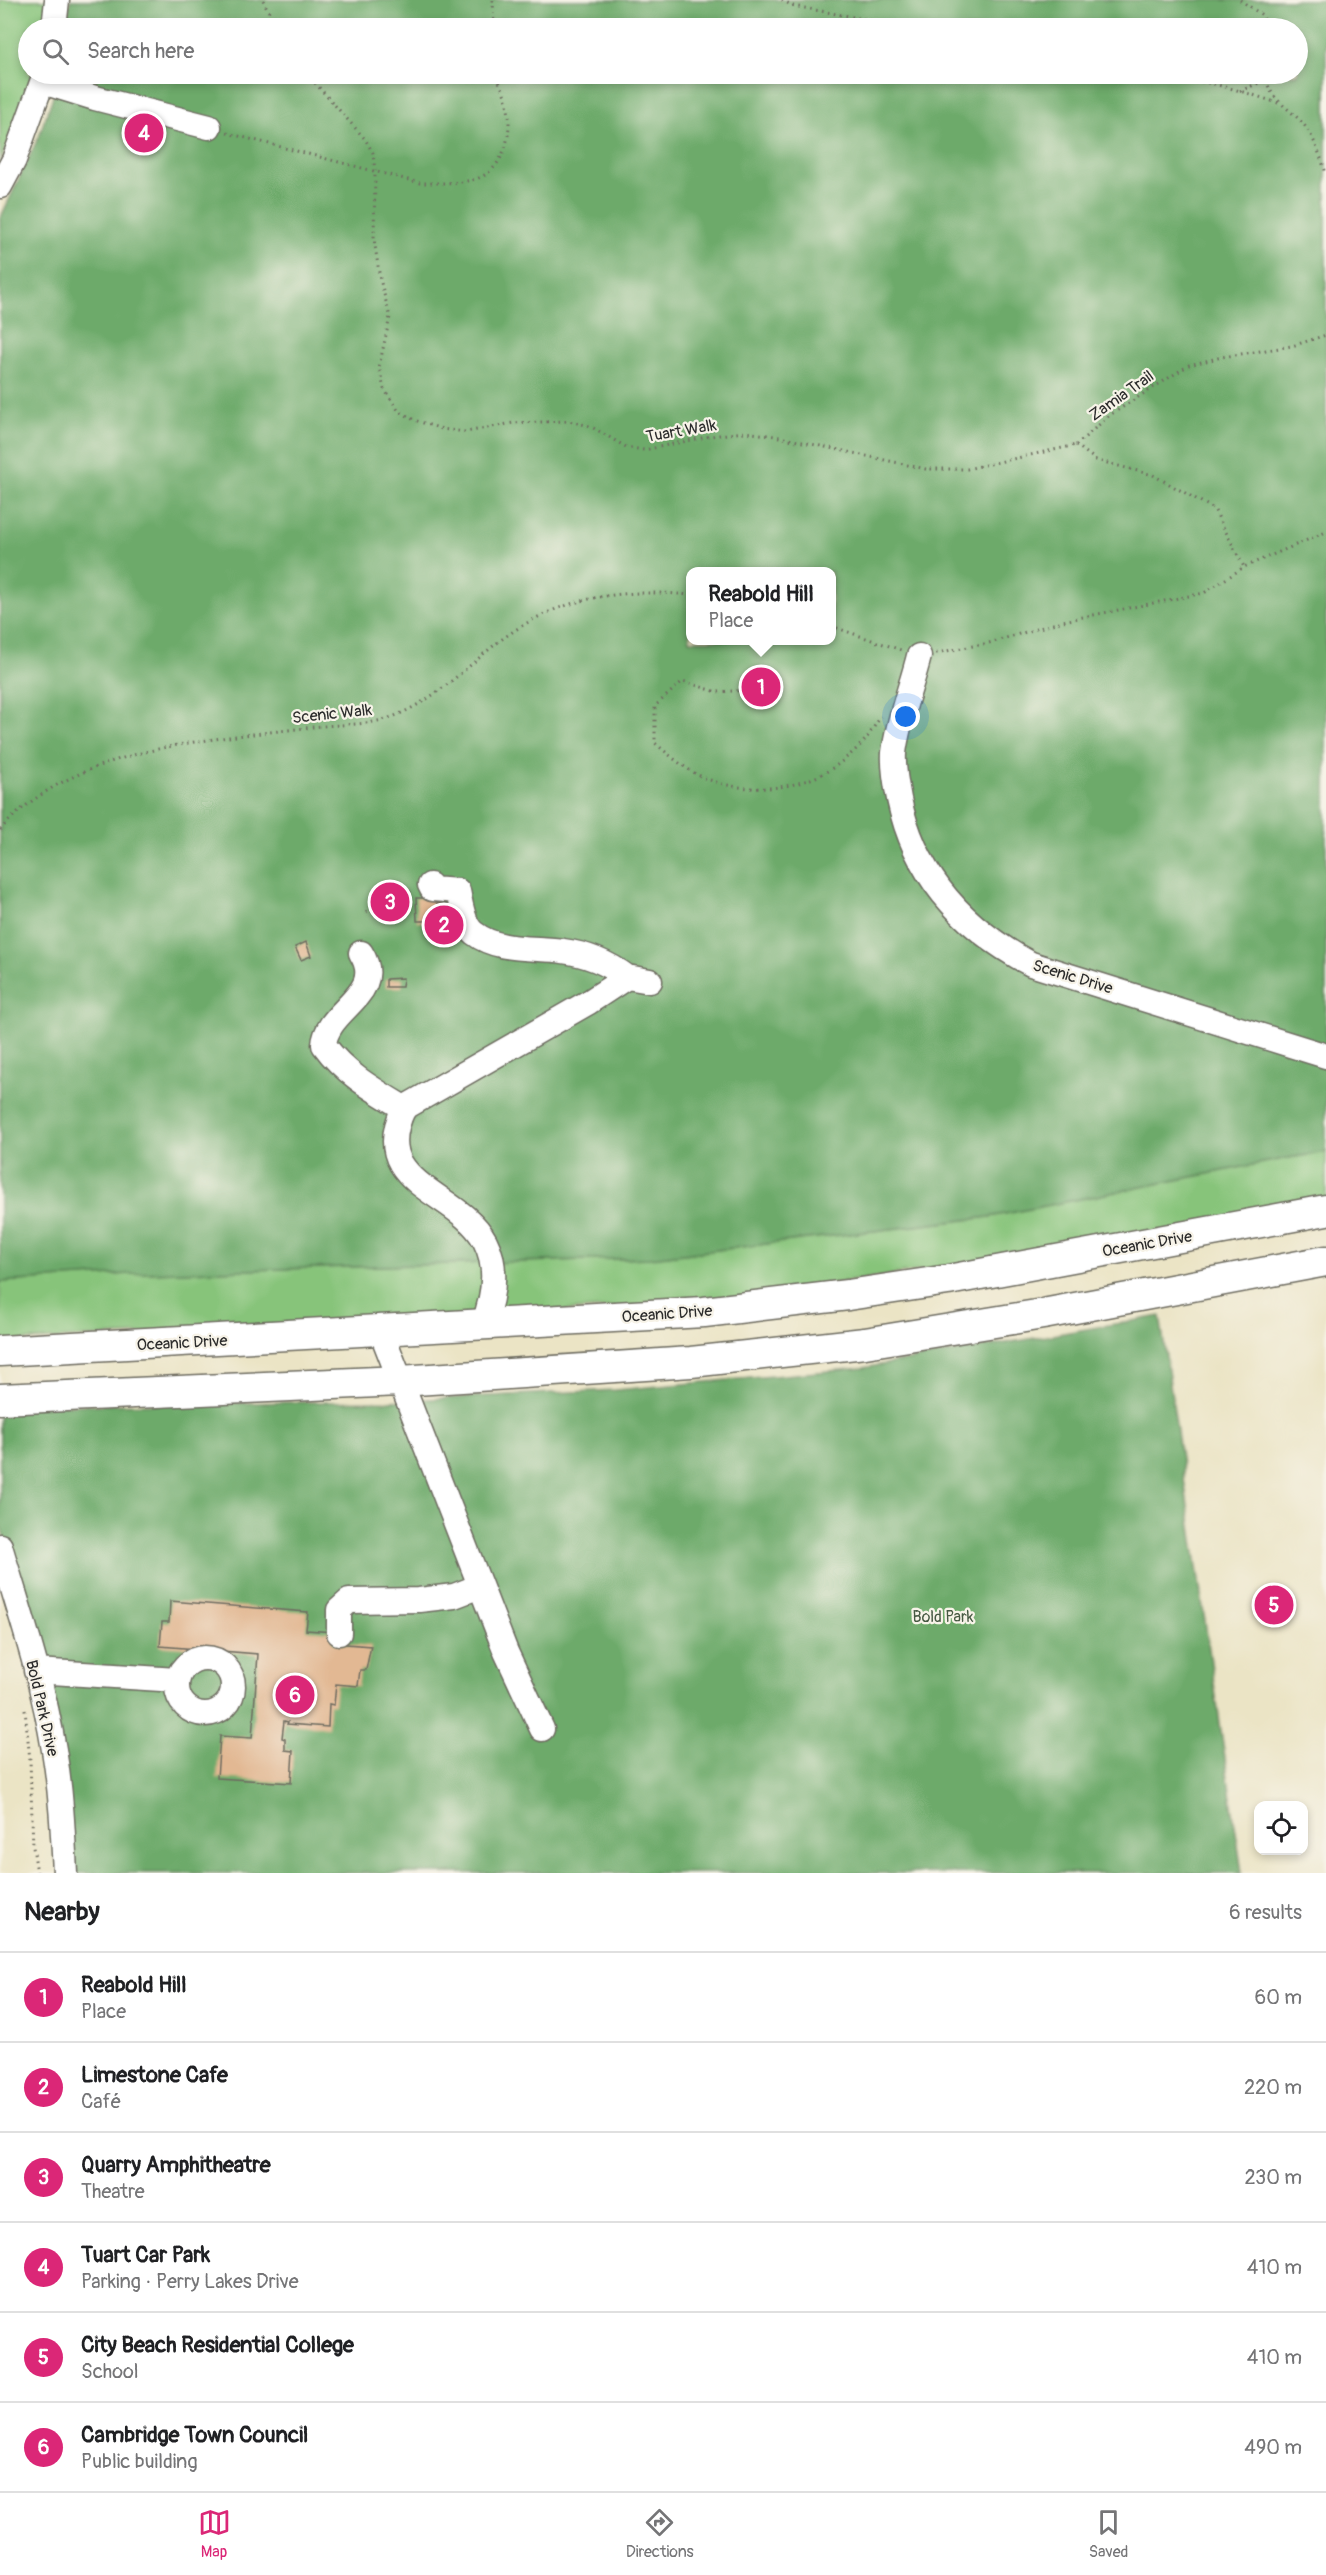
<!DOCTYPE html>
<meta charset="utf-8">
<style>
:root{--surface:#fff;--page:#f2f2f2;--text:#202124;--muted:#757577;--line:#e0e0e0;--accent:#db2777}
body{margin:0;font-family:Pangolin,sans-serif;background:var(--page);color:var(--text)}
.controls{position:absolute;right:18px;bottom:18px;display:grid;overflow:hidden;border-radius:12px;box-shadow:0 3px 9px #0003}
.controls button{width:54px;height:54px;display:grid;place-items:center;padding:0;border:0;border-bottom:2px solid var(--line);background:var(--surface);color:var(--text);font:30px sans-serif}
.you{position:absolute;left:906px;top:717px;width:21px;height:21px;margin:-15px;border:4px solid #fff;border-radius:50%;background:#1a73e8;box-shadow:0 0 0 9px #1a73e833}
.badge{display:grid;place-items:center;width:39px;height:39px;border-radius:50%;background:var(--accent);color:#fff;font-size:20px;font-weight:700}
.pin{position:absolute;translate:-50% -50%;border:3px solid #fff;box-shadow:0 2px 6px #0006}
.popup{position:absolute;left:686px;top:567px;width:150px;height:78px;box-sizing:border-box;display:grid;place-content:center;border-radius:12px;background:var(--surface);filter:drop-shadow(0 2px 4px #0005);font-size:20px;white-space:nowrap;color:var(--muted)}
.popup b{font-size:22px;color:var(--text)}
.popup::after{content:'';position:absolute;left:50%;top:100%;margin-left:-12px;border:12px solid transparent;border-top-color:var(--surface)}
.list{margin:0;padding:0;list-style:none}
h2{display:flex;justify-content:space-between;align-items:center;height:78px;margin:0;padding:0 24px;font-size:26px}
h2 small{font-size:20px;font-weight:400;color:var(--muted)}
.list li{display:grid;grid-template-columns:39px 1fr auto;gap:18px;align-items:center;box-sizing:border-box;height:90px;padding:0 24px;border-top:2px solid var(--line)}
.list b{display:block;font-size:22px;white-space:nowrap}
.list p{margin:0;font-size:20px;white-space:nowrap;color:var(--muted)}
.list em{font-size:20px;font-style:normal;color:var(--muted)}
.icon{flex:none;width:33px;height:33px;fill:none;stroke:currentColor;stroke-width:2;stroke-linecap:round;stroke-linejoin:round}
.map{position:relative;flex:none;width:1326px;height:1873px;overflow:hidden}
.search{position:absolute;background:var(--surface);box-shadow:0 3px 9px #0003;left:18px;right:18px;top:18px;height:66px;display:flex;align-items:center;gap:15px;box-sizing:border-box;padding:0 21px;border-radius:33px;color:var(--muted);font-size:22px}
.sheet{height:618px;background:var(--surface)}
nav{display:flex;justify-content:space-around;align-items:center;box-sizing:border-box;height:84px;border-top:2px solid var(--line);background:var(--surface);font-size:16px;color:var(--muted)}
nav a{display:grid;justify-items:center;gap:3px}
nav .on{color:var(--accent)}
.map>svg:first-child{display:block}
.green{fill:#87c47a;stroke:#597852;stroke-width:1.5}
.forest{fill:#6daa6a;stroke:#4c6a4a;stroke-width:1.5;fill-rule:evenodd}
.building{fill:#e2b893}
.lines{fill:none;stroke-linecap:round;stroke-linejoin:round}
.minor-casing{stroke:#6e6c61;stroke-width:27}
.major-casing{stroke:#6e6c61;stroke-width:33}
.path{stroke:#6e6c61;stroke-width:3;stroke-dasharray:1.5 4.5;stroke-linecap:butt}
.minor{stroke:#fff;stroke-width:24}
.major{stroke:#fff;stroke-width:30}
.labels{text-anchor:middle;stroke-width:4.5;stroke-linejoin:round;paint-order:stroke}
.street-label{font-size:16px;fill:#2b2b2b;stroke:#f7f3e8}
.park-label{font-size:16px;fill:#475943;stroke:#f7f3e8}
</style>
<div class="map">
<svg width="1326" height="1873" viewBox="0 0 1326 1873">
<rect width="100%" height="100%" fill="#f7f3e8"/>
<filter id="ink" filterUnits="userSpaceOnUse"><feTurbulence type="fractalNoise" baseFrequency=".0167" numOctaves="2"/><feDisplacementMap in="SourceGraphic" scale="12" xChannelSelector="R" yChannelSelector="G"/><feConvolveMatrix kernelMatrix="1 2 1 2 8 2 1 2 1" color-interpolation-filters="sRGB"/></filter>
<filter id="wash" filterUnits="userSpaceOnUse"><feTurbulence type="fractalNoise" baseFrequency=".008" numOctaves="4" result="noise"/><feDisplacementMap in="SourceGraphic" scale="24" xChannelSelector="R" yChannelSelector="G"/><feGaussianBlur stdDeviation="1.35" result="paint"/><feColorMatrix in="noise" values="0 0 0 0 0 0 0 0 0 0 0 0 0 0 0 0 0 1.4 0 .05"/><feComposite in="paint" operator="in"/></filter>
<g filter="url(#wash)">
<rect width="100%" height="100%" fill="#ebe4c5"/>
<!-- green -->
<path class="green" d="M0,0H50L45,28H28V74H33L0,163Z
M1326,1152V1202L1114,1242L702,1303L0,1342V1282L146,1273L650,1258L989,1217L1288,1158Z"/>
<!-- forest -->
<path class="forest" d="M70,0H1326V1152L1288,1158L989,1217L650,1258L146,1273L0,1282V219L38,138L61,74H1298V28H66ZM690,572H831V640H690Z
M1160,1316L1242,1873H74L44,1665L0,1524V1406L388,1401L615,1390L863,1368Z"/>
<g id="blocks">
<!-- building -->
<path class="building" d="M422,894H437V904H453V927H434V921H417L416,898H422Z
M306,942L311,956L301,960L295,947Z
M403,978L402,987H386V979Z
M170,1601L308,1612L306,1630L334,1632L333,1643L371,1646L366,1670H360L358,1686L336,1684L334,1705L329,1704L328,1727L287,1724L288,1722L284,1721L282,1738L285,1739V1750L293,1751L291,1783L217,1778L220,1736L252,1738L258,1654L160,1646L162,1622H169Z"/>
</g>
</g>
<g filter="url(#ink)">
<use href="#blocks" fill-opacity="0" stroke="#6e6c61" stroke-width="1.5"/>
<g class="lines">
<!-- minor casing -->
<g class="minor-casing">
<path id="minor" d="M54,28L57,0
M43,82L95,98L209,127
M0,186L14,160L45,74
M919,656C911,688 898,720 894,753C893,768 896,784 899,799C915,876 963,928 1031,964L1326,1056
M430,885L432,889L458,891C461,904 463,925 474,933C498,952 535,947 563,951C587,954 608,963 627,977
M361,953C387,994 326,1009 324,1045C345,1074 374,1090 404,1108
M483,1325C493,1299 499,1268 485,1241C458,1190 366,1185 404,1108L589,1002L627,977L650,981
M381,1331L506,1652L542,1729
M0,1546C20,1613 43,1681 54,1750C61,1791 63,1832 65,1873
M339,1633V1610L349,1601L419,1600L454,1596L480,1586
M177 1686a28 28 0 1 1 56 0a28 28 0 1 1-56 0Z
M36,1671L177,1680"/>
</g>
<!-- major casing -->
<g class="major-casing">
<path id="major" d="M0,1351L704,1312L848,1295L948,1280L1326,1210
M0,1399L400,1381L691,1362L865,1343L1043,1314L1326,1261"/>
</g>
<!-- path -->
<path class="path" d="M263,0L277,28
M493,0L494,28
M782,0L793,6L914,28
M1240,0L1262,15L1268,28
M307,74L365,139L373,153L375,172L374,239L380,279L390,317L379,367L384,389L398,410L414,420L442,429L466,432L513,423L569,421L590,426L626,447L644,450L711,436L744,432L775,436L926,469H967L1076,445
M1130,74C1151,77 1171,76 1191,80C1221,84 1250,94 1278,103
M1266,74C1267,101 1294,109 1307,129C1316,142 1321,159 1326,173
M1240,91L1266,80
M227,133L420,183C438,183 458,184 476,179C507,169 514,127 506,100C504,91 499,82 496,74
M1076,445L1110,415L1189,365L1222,357L1292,346L1326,335
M1076,445L1096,460L1153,475L1214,509L1244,567
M831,626L901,650
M936,653L989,643L1063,621L1204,593L1244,567L1326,532
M771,675L776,679L772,695L764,701L755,698L750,690L753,681Z
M750,690L717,692L683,681L655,706V743C673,758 690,774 713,781C754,795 807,789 841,762C850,755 859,747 865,740C871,733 875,724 881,717
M0,830C75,746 209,740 313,727C338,724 365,726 389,718C432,703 463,670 497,643C556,597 619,588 690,595
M366,912L412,891
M25,1710L30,1760L33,1847L37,1873"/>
<!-- minor -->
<use href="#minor" class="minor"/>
<!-- major -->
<use href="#major" class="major"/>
</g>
</g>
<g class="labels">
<!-- street labels -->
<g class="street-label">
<text transform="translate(1121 395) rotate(-35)" y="6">Zamia Trail</text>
<text transform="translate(681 430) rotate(-10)" y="6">Tuart Walk</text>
<text transform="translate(332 713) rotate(-6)" y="6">Scenic Walk</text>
<text transform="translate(1073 976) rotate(17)" y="6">Scenic Drive</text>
<text transform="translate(1147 1243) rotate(-10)" y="6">Oceanic Drive</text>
<text transform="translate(667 1313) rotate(-4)" y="6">Oceanic Drive</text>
<text transform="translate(182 1342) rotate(-3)" y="6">Oceanic Drive</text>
<text transform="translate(43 1708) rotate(77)" y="6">Bold Park Drive</text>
</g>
<!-- park labels -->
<g class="park-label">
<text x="943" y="1622">Bold Park</text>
</g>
</g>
</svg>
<div class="controls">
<button><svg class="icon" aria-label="locate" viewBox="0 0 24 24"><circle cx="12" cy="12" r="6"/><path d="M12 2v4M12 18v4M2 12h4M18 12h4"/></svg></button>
</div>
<div class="you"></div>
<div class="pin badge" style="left:761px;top:687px">1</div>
<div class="popup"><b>Reabold Hill</b>Place</div>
<div class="pin badge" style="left:444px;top:925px">2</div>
<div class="pin badge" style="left:390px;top:902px">3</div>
<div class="pin badge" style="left:144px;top:133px">4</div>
<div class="pin badge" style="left:1274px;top:1605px">5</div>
<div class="pin badge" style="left:295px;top:1695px">6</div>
<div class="search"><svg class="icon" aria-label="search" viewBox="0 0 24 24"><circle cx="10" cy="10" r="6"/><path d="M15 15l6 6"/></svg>Search here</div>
</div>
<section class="sheet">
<h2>Nearby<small>6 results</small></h2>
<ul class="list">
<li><span class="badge">1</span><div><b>Reabold Hill</b><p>Place</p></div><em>60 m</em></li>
<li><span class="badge">2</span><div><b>Limestone Cafe</b><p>Café</p></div><em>220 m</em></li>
<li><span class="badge">3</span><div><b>Quarry Amphitheatre</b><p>Theatre</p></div><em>230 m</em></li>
<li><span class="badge">4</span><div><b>Tuart Car Park</b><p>Parking · Perry Lakes Drive</p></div><em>410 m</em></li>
<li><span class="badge">5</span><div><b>City Beach Residential College</b><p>School</p></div><em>410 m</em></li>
<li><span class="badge">6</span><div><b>Cambridge Town Council</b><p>Public building</p></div><em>490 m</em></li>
</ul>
</section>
<nav>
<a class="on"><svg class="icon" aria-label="map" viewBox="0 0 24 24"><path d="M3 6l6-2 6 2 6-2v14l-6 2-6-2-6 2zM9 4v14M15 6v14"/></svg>Map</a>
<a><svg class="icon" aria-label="directions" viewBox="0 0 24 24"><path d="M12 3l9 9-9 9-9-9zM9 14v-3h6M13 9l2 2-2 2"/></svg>Directions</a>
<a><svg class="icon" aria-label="saved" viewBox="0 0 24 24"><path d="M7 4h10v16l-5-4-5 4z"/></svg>Saved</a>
</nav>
